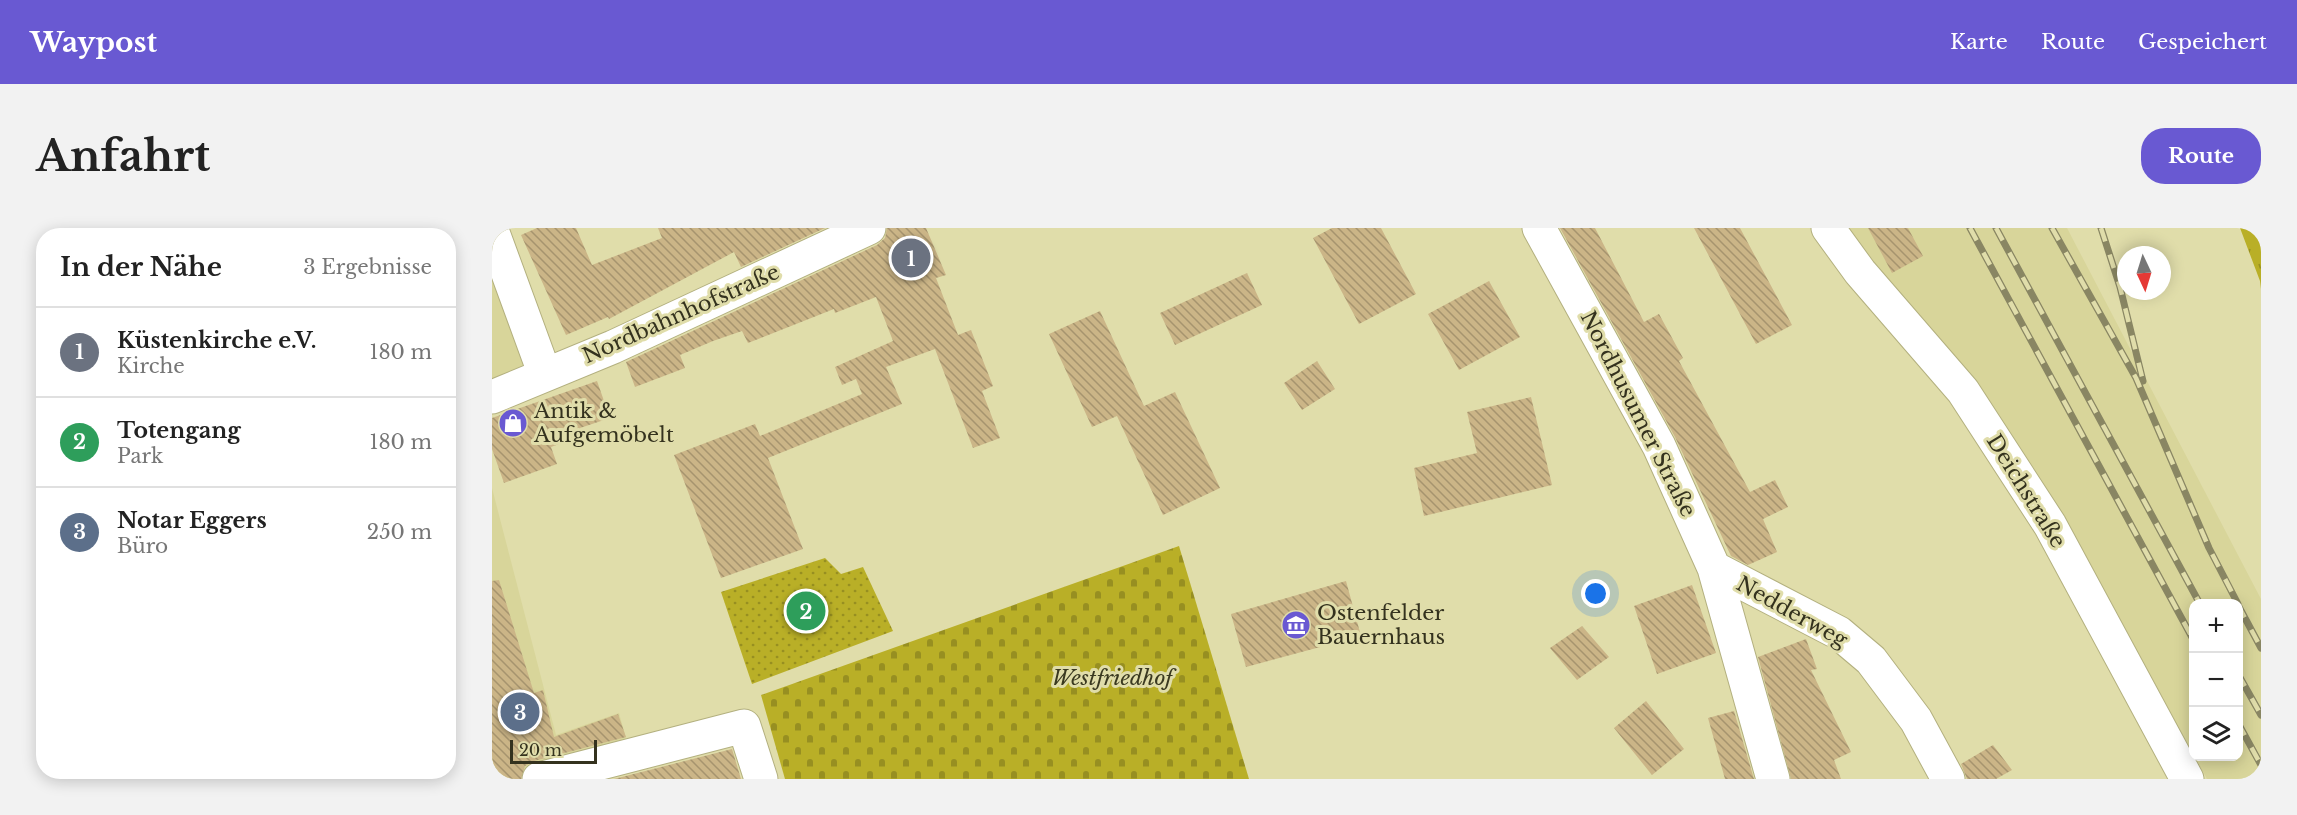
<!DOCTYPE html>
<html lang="de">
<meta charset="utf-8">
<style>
:root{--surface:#fff;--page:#f2f2f2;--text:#222;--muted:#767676;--line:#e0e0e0;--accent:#6959d2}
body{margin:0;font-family:"Libre Baskerville",serif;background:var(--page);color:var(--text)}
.controls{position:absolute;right:18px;bottom:18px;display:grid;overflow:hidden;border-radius:12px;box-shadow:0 3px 15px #0003}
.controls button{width:54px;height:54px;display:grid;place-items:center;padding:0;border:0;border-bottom:2px solid var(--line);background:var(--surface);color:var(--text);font:30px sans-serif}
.compass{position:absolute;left:1625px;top:18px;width:54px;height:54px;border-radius:50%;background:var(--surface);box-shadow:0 3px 15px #0003;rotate:176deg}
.scale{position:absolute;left:18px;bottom:15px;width:87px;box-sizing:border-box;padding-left:6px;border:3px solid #34321e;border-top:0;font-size:16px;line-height:21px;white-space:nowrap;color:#34321e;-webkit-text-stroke:4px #e0ddaa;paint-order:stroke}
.you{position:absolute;left:1104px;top:366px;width:21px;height:21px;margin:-15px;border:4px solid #fff;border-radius:50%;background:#1a73e8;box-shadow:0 0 0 9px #1a73e833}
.badge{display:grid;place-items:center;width:39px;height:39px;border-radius:50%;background:var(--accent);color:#fff;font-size:20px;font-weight:700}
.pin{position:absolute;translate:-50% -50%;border:3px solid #fff;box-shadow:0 2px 6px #0006}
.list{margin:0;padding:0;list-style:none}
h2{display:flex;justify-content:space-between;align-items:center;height:78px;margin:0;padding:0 24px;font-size:26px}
h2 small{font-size:20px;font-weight:400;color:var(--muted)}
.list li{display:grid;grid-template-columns:39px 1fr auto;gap:18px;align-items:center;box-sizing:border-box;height:90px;padding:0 24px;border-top:2px solid var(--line)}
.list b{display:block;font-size:22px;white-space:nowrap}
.list p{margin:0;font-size:20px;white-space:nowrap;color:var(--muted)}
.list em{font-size:20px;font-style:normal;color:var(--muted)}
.icon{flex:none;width:33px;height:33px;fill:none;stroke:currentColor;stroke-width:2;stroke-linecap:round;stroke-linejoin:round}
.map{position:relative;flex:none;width:1769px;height:551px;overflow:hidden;border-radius:24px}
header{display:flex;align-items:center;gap:36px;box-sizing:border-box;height:84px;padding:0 30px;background:var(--accent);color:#fff}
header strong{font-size:28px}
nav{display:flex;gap:33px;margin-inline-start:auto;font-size:21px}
.intro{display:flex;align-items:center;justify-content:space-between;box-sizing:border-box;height:144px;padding:0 36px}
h1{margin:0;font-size:42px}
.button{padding:15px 27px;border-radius:24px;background:var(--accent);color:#fff;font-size:21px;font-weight:700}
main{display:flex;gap:36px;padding:0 36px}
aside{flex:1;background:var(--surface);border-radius:24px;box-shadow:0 3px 15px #0003}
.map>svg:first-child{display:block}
.built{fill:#d8d59a}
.grass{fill:url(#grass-tufts)}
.cemetery{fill:url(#cemetery-stones)}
.park{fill:url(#park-dots)}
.building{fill:url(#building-back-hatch)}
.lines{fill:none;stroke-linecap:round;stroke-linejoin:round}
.minor-casing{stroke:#b3b07f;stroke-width:35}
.major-casing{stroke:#b3b07f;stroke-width:35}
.minor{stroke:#fff;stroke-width:33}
.major{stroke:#fff;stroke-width:33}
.rail-casing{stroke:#898663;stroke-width:7}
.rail{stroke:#e0ddaa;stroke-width:4.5;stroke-dasharray:14;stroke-linecap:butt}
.labels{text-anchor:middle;stroke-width:6;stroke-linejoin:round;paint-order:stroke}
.street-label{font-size:21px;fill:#34321e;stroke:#e0ddaa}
.poi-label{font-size:21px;fill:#34321e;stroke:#e0ddaa;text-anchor:start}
.park-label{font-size:21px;font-style:italic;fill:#3a3920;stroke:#e0ddaa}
</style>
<header>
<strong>Waypost</strong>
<nav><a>Karte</a><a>Route</a><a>Gespeichert</a></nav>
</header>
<div class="intro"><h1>Anfahrt</h1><a class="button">Route</a></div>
<main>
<aside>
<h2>In der Nähe<small>3 Ergebnisse</small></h2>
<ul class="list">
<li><span class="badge" style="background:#6b7280">1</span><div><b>Küstenkirche e.V.</b><p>Kirche</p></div><em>180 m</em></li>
<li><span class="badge" style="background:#2e9e5b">2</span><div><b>Totengang</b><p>Park</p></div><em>180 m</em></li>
<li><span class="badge" style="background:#5c6f8a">3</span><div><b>Notar Eggers</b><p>Büro</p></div><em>250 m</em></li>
</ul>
</aside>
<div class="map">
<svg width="1769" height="551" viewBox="0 0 1769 551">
<defs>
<pattern id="grass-tufts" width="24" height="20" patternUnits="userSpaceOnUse" patternTransform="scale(1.5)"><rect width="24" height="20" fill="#b9af27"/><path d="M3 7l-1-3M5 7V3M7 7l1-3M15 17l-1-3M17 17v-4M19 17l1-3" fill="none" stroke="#978f21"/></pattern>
<pattern id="cemetery-stones" width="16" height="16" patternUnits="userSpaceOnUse" patternTransform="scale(1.5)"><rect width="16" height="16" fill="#b9af27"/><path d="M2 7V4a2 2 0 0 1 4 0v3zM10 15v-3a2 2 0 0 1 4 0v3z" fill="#978f21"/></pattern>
<pattern id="park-dots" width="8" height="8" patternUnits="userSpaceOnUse" patternTransform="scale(1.5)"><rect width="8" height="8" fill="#b9af27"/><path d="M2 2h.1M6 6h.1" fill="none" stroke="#978f21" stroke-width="1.8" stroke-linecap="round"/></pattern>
<pattern id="building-back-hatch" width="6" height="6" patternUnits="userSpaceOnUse" patternTransform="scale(1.5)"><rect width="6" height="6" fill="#cbb587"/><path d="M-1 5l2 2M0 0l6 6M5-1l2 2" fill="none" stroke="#a6946e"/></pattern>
</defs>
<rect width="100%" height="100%" fill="#e0ddaa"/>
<!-- built -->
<path class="built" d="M1354,0H1575L1769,371V551H1715L1703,529L1746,528V376H1702L1701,526L1573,289L1480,155L1379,36Z
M0,51L35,140L0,156Z
M0,260L64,507L127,485L134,510L74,532L11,551H0Z"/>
<!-- grass -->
<path class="grass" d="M1748,0H1769V61L1768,53Z"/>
<!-- cemetery -->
<path class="cemetery" d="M687,318L757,551H293L269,467Z"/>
<!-- park -->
<path class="park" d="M333,330L349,346L371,339L401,403L260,456L229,364Z"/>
<!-- building -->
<path class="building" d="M45,0H84L100,37L170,10L166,0H333L249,39L242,24L117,91L116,89L74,107L29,7Z
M395,0H434L454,47L444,50L466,107L479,102L501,158L490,163L508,210L481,220L443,121L394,139L410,176L276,230L311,321L229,350L182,227L263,196L268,208L370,166L364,151L350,157L343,139L401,113L384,69L343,85L342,81L256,115L250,103L221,113L188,127L193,140L143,159L134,134L385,17L393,10Z
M840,0H889L924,66L867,96L821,10Z
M1068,0H1103L1152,94L1167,86L1191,130L1187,133L1258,264L1283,252L1296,279L1271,291L1285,324L1256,337L1239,328L1183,209Z
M1202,0H1248L1300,97L1264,116Z
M1376,0H1416L1431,28L1400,45Z
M755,45L770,77L683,117L668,85Z
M997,53L1028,109L967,142L936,86Z
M608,83L652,178L683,164L728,260L671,287L625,188L600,199L557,106Z
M825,133L843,161L810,182L792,155Z
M105,153L118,190L88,200L91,207L59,219L65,236L12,255L0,221V190Z
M1039,169L1060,257L932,288L922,240L985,225L975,184Z
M7,352L42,465L51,462L62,509L126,486L134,509L42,533L33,538L29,551H0V353Z
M854,353L869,408L754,439L739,386Z
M1200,357L1224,425L1165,446L1142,378Z
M1090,398L1117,429L1085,452L1058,420Z
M1314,411L1325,441L1319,442L1359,524L1342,532L1349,551H1299L1266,429Z
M1154,473L1192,521L1160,547L1122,500Z
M1242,483L1262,551H1233L1216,490Z
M1501,517L1520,542L1504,551H1475L1469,536Z
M240,521L249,551H122Z"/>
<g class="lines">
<!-- minor casing -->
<g class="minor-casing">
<path id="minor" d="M1047,0L1167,218L1222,340L1281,551
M0,2L53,147
M0,169L121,119L377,0
M1222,340L1347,405L1379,432L1424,492L1456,551
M47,551L252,498L269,551"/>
</g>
<!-- major casing -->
<g class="major-casing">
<path id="major" d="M1336,0L1368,44L1471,163L1558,297L1695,551"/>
</g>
<!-- minor -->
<use href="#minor" class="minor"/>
<!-- major -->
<use href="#major" class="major"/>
<!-- rail casing -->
<g class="rail-casing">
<path id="rail" d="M1478,0L1702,413
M1504,0L1708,376
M1560,0L1644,150L1717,320L1746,376
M1609,0L1628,59L1651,153
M1746,377L1769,420
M1746,446L1769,487
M1746,495L1769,537"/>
</g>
<!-- rail -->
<use href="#rail" class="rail"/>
</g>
<!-- icons -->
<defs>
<g id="shop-disc" transform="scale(1.5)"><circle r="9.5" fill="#6959d2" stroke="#e0ddaa"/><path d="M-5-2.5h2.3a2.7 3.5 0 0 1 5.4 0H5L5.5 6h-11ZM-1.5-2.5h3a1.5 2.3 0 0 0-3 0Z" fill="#fff"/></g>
<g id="museum-disc" transform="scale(1.5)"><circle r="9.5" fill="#6959d2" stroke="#e0ddaa"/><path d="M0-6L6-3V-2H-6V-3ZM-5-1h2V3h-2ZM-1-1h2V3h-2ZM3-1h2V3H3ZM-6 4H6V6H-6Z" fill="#fff"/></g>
</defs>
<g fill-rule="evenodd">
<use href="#shop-disc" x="21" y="195"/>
<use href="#museum-disc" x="804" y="397"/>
</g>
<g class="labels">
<!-- street labels -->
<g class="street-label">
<text transform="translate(189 86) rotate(-24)" y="7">Nordbahnhofstraße</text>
<text transform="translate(1146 186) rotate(63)" y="7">Nordhusumer Straße</text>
<text transform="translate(1534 263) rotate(58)" y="7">Deichstraße</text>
<text transform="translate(1300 384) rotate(29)" y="7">Nedderweg</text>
</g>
<!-- poi labels -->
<g class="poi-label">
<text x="42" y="190">Antik &amp;<tspan x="42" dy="24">Aufgemöbelt</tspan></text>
<text x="825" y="392">Ostenfelder<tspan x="825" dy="24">Bauernhaus</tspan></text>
</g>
<!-- park labels -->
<g class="park-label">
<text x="620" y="457">Westfriedhof</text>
</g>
</g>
</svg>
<div class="controls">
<button>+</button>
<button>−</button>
<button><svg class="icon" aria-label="layers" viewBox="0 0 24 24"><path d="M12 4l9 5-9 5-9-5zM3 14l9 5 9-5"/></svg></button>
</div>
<svg class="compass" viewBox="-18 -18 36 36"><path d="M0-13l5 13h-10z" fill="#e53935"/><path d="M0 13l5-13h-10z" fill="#767676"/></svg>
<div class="scale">20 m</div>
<div class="you"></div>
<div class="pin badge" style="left:419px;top:30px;background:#6b7280">1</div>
<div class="pin badge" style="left:314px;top:383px;background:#2e9e5b">2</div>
<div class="pin badge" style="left:28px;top:484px;background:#5c6f8a">3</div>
</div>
</main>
